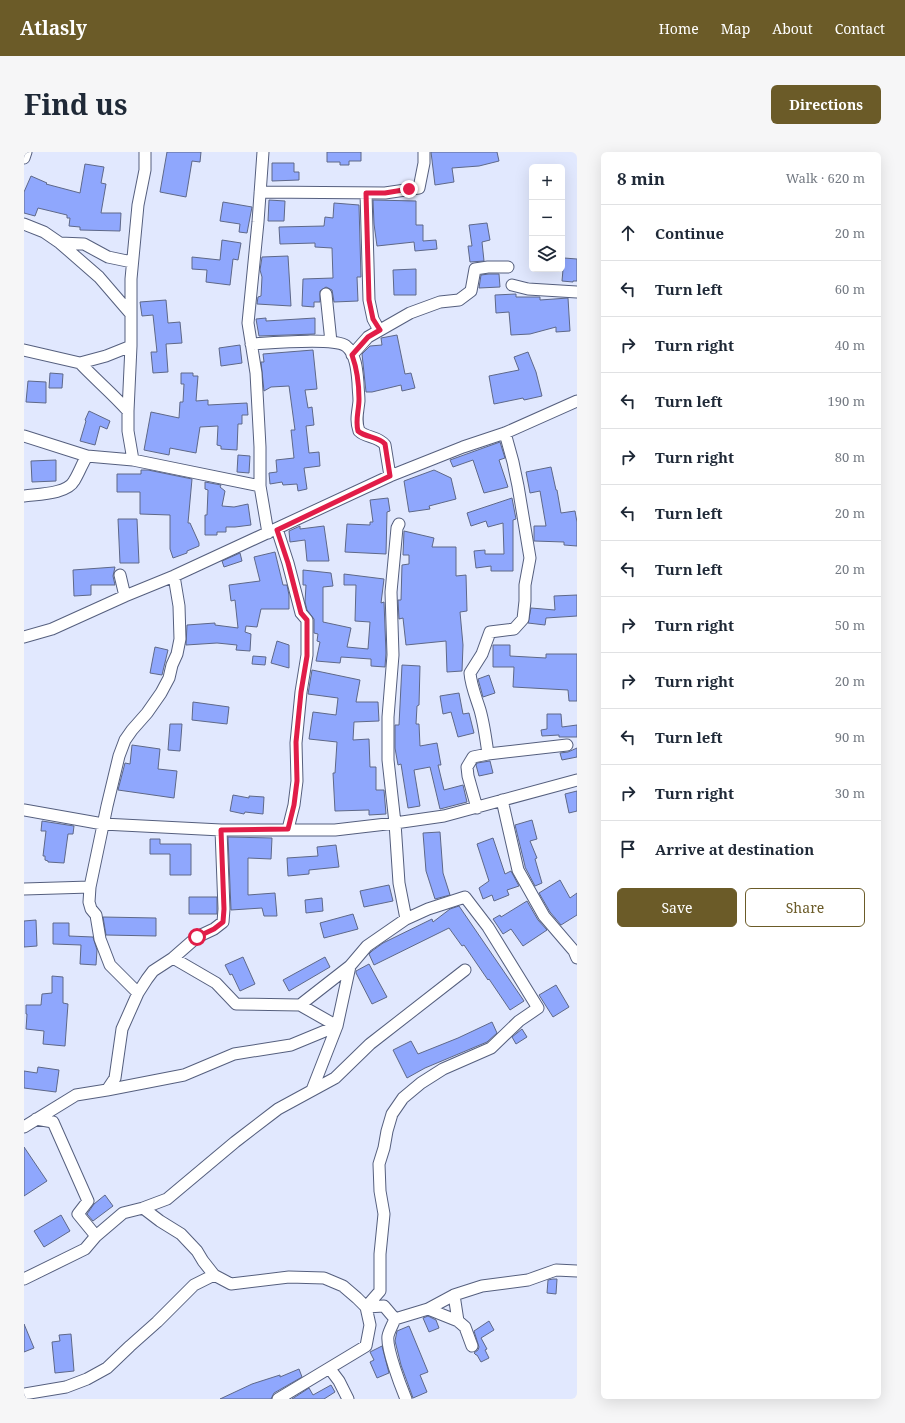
<!DOCTYPE html>
<meta charset="utf-8">
<style>
:root{--surface:#fff;--page:#f6f6f7;--text:#1f2937;--muted:#747a83;--line:#e0e1e3;--accent:#6b5b28}
body{margin:0;font-family:"Noto Serif",serif;background:var(--page);color:var(--text)}
.controls{position:absolute;right:12px;top:12px;display:grid;overflow:hidden;border-radius:6px;box-shadow:0 4px 16px #0002}
.controls button{width:36px;height:36px;display:grid;place-items:center;padding:0;border:0;border-bottom:1px solid var(--line);background:var(--surface);color:var(--text);font:20px sans-serif}
.stop{position:absolute;width:12px;height:12px;margin:-9px;border:3px solid #e11d48;border-radius:50%;background:#fff}
.stop.end{background:#e11d48;border-color:#fff;box-shadow:0 1px 4px #0008}
.list{margin:0;padding:0;list-style:none}
h2{display:flex;justify-content:space-between;align-items:center;height:52px;margin:0;padding:0 16px;font-size:17px}
h2 small{font-size:13px;font-weight:400;color:var(--muted)}
.list li{display:grid;grid-template-columns:26px 1fr auto;gap:12px;align-items:center;box-sizing:border-box;height:56px;padding:0 16px;border-top:1px solid var(--line)}
.list b{display:block;font-size:15px;white-space:nowrap}
.list em{font-size:13px;font-style:normal;color:var(--muted)}
.actions{display:flex;gap:8px;padding:12px 16px}
.actions a{flex:1;padding:9px 0;border:1px solid var(--accent);border-radius:6px;text-align:center;font-size:14px;color:var(--accent)}
.actions .main{background:var(--accent);color:#fff}
.icon{flex:none;width:22px;height:22px;fill:none;stroke:currentColor;stroke-width:2;stroke-linecap:round;stroke-linejoin:round}
.map{position:relative;flex:none;width:553px;height:1247px;overflow:hidden;border-radius:6px}
header{display:flex;align-items:center;gap:24px;box-sizing:border-box;height:56px;padding:0 20px;background:var(--accent);color:#fff}
header strong{font-size:19px}
nav{display:flex;gap:22px;margin-inline-start:auto;font-size:14px}
.intro{display:flex;align-items:center;justify-content:space-between;box-sizing:border-box;height:96px;padding:0 24px}
h1{margin:0;font-size:28px}
.button{padding:10px 18px;border-radius:6px;background:var(--accent);color:#fff;font-size:14px;font-weight:700}
main{display:flex;gap:24px;padding:0 24px}
aside{flex:1;background:var(--surface);border-radius:6px;box-shadow:0 4px 16px #0002}
.map>svg:first-child{display:block}
.building{fill:#8fa7fd;stroke:#5e6888}
.lines{fill:none;stroke-linecap:round;stroke-linejoin:round}
.minor-casing{stroke:#555f7e;stroke-width:13}
.minor{stroke:#fff;stroke-width:11}
.route{stroke:#e11d48;stroke-width:5}
</style>
<header>
<strong>Atlasly</strong>
<nav><a>Home</a><a>Map</a><a>About</a><a>Contact</a></nav>
</header>
<div class="intro"><h1>Find us</h1><a class="button">Directions</a></div>
<main>
<div class="map">
<svg width="553" height="1247" viewBox="0 0 553 1247">
<rect width="100%" height="100%" fill="#e1e8fe"/>
<!-- building -->
<path class="building" d="M143,0H177L176,10L168,9L162,45L136,40Z
M303,0H337V9H325V13H316V10H303Z
M407,0H473L475,9L455,14L428,16L430,30L411,33Z
M248,11H270V20H275V28L248,29Z
M61,12L80,15L77,31L82,32L77,61H97L96,79L56,78V75L45,74L46,66H43V63L14,56L11,64L0,61V40L7,24L23,31L22,32L56,41Z
M245,48L261,49L260,69H244Z
M349,48L392,49V73H399V89L412,88L413,97L391,99L390,90L353,94L350,72Z
M199,50L228,55L223,81L215,80L216,72L196,69Z
M310,51L335,53L337,125H333L334,149L310,150L308,138L302,135L296,139V150H290V155L278,154L279,127L309,126L308,96L291,95V91L256,92L255,75L300,74L301,65L309,66Z
M463,71L466,88L458,90L460,109L446,110L444,94H448L445,73Z
M198,88L217,91L214,108L209,107L206,133L182,130L183,118L168,117V105L196,108Z
M264,104L267,154L233,152L234,145L237,144L238,125L236,118L238,105Z
M540,106L553,107V129H549V130L538,129Z
M392,117V143H370L369,118Z
M465,122H475L476,135L455,136L457,123Z
M492,142V145H516V148L544,146L546,179L532,180V175L506,182L487,183L485,160L472,161L471,143Z
M142,148L144,171L156,170L158,191L142,192L144,220L129,221L127,200H133L129,163L118,164L116,150Z
M242,166V169L291,166V182L235,184L232,167Z
M373,183L381,222L387,221L391,236L378,239L377,233L348,240H342L338,202L346,194L358,193L357,186Z
M216,193L218,211L197,214L195,196Z
M289,198L293,237L281,238L284,256L288,255L290,273L282,274L285,301L295,300L296,314L280,316L283,337L274,339L273,332L259,333L258,330L246,332L245,321L253,320L252,308L270,306L267,278H271L265,234L247,235L240,239L237,210H240L239,202Z
M504,200L512,220L518,244L500,248L499,246L470,252L465,224L495,218L490,205Z
M26,221L39,222L38,236H25Z
M157,221H169V224H174L172,249L184,248V253L223,251L224,263H218V272H214L213,298L197,297V294L193,293L194,274L176,275L172,301L146,296L145,303L120,298L127,260L155,266L156,250H159L160,232H157Z
M4,229L22,230V251L2,250Z
M65,259L86,269L83,277L76,274L71,293L56,289L62,269L61,268Z
M476,290L481,306L475,308L484,335L460,341L449,308L429,315L426,308Z
M214,303L226,304L225,321L213,320Z
M32,308V329L8,330L7,309Z
M527,315L532,338H533L537,361L551,359L553,370V394L540,393V390L510,389V374H522L516,339L506,341L502,320Z
M117,318H124L168,327L164,371H166L175,391V394L163,399V401L149,406L146,397V363L116,362V340H93V322H117Z
M410,318L427,326L432,347L405,354L406,357L385,360L380,329Z
M181,330L197,333L196,335L201,339L198,354L210,355L224,352L227,373L211,375H202V380H193V383H181V363H183L184,338L181,337Z
M364,346L366,359L363,360L362,402L321,400L323,372L346,373V370H349L346,348Z
M488,346L492,367L489,368V419H467V414L452,416L450,399L461,398V402H480L479,371L464,375L462,369L447,374L443,361Z
M94,367H113L115,411H96Z
M276,374V377L300,374L305,409H283L281,388L266,390L265,379Z
M380,379L410,386L408,395H432V424L442,423L443,459L436,460L439,493L438,519L423,520L422,489L382,493L379,466L375,467L374,448H377L378,413L385,412V403H379Z
M251,400L259,433H263L265,443V457H237L233,475L222,474L221,480L227,482L226,499L212,498L213,493L193,491L162,493L163,473L191,471V473L214,476L211,448L207,449L205,433L236,429L230,405Z
M216,401L218,409L200,415L198,409Z
M91,415L89,424L91,433H67V443L50,444L49,418Z
M279,418L307,421L309,434L299,435V470L327,476L323,495L344,497L346,470L331,469L332,433H320V422L360,427L357,451L360,450L362,501L361,515L347,514V507L317,505L316,511L292,509L296,490L293,489L294,482L290,481V467L283,458L281,450L282,433H279Z
M553,443V464L522,466L521,473L504,471L507,456L531,458L530,444Z
M253,489L265,493V516L247,511Z
M469,493H486V504L522,506V502H553V549H545L544,538L489,535L490,515H469Z
M131,495L144,498L138,523L126,521Z
M229,504L242,505L241,513L228,512Z
M378,513L396,514L395,553L393,554L392,572H395L396,594L413,591L417,613H414L420,638L439,633L443,650L416,657L406,615L390,618L396,654L384,656L377,612L374,613L371,596V573H375Z
M288,518L336,528L332,550H354L355,569L330,570L329,588L345,587L346,615H352V638H360L362,662L345,663V658L311,659L309,621H311L313,590L285,587L289,560L312,563L314,546L284,542Z
M465,523L471,541L459,545L454,527Z
M435,541L439,562L445,561L450,581L434,585L427,560L419,562L416,544Z
M169,550L205,555L203,572L168,568Z
M523,562H537L538,575L553,573V585H535V583L518,584L517,578L523,577Z
M146,572H158L156,599L144,598Z
M108,593L136,597L134,617L153,619L150,646L94,638L101,611L106,612Z
M553,596V605L538,608L536,601L544,600Z
M466,609L469,621L455,624L452,613L453,611Z
M553,639V659L545,661L541,642Z
M209,643L225,646V644L240,645L239,662L221,660L220,662L206,659Z
M508,668L513,687L506,689L513,706L511,707L518,731L511,734L501,715V714L491,673Z
M18,669L50,674L49,682H44L40,711L24,710V709L21,708V704H19L22,679H17Z
M416,680L419,721L426,743L411,747L402,719L399,681Z
M204,685L248,686L247,707L224,706V743L251,741L253,764H240L238,756L207,758Z
M469,686L481,722L487,719L495,734L483,738L485,743L470,749L468,743L459,747L455,736L465,729L453,692Z
M126,687H136V692H167V723H146V702H126Z
M312,693L315,715L285,718V722L264,724L263,706L294,704L293,695Z
M536,728L546,746L553,741V763L537,773L526,760L515,741Z
M365,733L369,749L340,755L336,739Z
M165,745H193V762H165Z
M298,746L299,759L282,761L281,748Z
M503,749L514,768L523,778L499,794L487,777L479,782L469,767L476,763L477,765Z
M435,754L500,849L486,858L465,827L464,828L440,793L438,794L425,776L350,813L345,802L348,799L359,791L408,767L409,770L426,757Z
M329,762L334,777L300,786L296,771Z
M79,765L132,766V784L82,783Z
M12,768L13,794L0,795V769Z
M29,771H45V784L69,785L73,798L72,813L56,812L57,793L29,792Z
M219,805L231,832L216,839L208,822L206,823L201,813Z
M301,805L306,815L265,839L259,828Z
M345,812L363,845L348,852L332,821V819Z
M28,824L39,825V851L44,852L41,894L19,892L20,879L2,877L3,862H2V853H17L18,842L28,841Z
M532,833L545,855L529,865L515,843Z
M468,870L473,881L463,890L401,916L383,926L369,898L387,889L394,902L434,886Z
M498,877L503,885L492,892L488,885Z
M14,915L35,918L32,940L0,936V919L13,921Z
M0,995L23,1029L0,1044Z
M81,1043L89,1054L69,1069L63,1062L70,1052Z
M37,1063L46,1079L20,1095L10,1079Z
M529,1127H533L532,1142L523,1141L524,1128Z
M404,1164L412,1168L415,1176L405,1180L399,1166Z
M465,1169L470,1178L457,1186L463,1197L461,1198L465,1206L457,1210L453,1203H452L450,1201L454,1198L455,1195L450,1179Z
M0,1172L10,1196L0,1200Z
M385,1174L404,1220L396,1223L403,1240L389,1246L377,1213L371,1189L373,1179Z
M47,1182L50,1219L31,1221L28,1190L36,1189L35,1183Z
M358,1194L365,1221L353,1226L346,1210L350,1208L346,1200Z
M275,1217L278,1225L250,1241L247,1247H196L228,1232L256,1223V1225Z
M307,1233L311,1240L300,1247H268L285,1236L289,1243Z"/>
<g class="lines">
<!-- minor casing -->
<g class="minor-casing">
<path id="minor" d="M239,0L234,70L224,171L232,221L236,295V334L244,381
M0,6L2,0
M236,40L361,41L395,36L400,11V0
M342,41L345,148L349,167L355,178
M0,72L20,80L36,91L75,125L106,161
M36,91L60,92L84,105L108,110
M488,133L504,137L553,140
M302,142L307,190
M227,192C244,191 310,185 322,194C332,202 333,219 334,231C334,237 335,243 335,249C334,260 331,268 335,279C342,286 354,284 361,293L366,324
M0,198L56,211L82,204L107,194
M328,203L344,185L386,161L416,150L435,148L447,139L451,117L464,115H484
M56,211C71,227 89,242 104,259
M0,284L63,304L109,308L236,334
M109,308L104,279V259L107,194V127L114,53L121,18V0
M0,344C14,342 43,342 50,329C55,321 58,312 63,304
M375,372L373,376L367,440L369,503L364,565V608L371,671L375,731L382,767
M253,377L264,411L277,461L283,468V503L277,540L272,591L273,629L270,653L264,677
M96,423L101,444
M0,485L28,477L101,444L150,424L366,324L439,295L481,281L553,249
M464,602C462,587 460,572 456,558C452,545 447,534 446,521L458,502L466,480L490,477L499,467L501,449V433L506,406L494,334L489,310L481,281
M478,648L494,718L520,764L550,799L553,806
M453,656L444,624L443,615L449,605L464,602L543,593
M0,658L79,672L197,678H311L371,671L420,664L553,628
M66,735L65,750L67,757L72,763L76,787L86,813L114,841
M0,737L66,735L83,654L95,604L101,588L108,578L123,561L137,541L145,526L148,513L153,502L156,487L155,454L150,424
M149,806L192,831L212,852L276,853L326,814
M83,938L160,923L210,902L267,893L313,874L276,853
M12,967L29,970L64,1049L54,1062L72,1084
M0,975L52,943L83,938L91,926L98,877L114,841L123,827L129,819L149,806L173,785L190,777L199,770L200,757L197,678
M119,1056L143,1047L211,990L254,957L311,926L346,892L441,818
M0,1127L61,1097L72,1084L99,1061L119,1056L136,1069L157,1082L173,1099L179,1109L190,1123L207,1132L265,1125L300,1126L319,1134L333,1146L342,1155L360,1154L371,1167C369,1172 365,1179 364,1184C362,1196 377,1235 382,1247
M430,1143L434,1169
M404,1157L434,1169L441,1175L448,1194
M371,1167L404,1157L430,1143L458,1134L504,1128L532,1118L553,1119
M306,1217L315,1229L324,1247
M0,1242L42,1235L63,1227L83,1216L106,1194L133,1170L170,1133L190,1123
M254,1247L342,1194L346,1173L342,1155L356,1139V1102L360,1062L356,1039L355,1012L360,996L363,979L368,962L379,946L397,931L419,917L467,896L495,869L514,856L464,775L441,745L404,757L382,767L343,794L326,814L313,874L288,938"/>
</g>
<!-- minor -->
<use href="#minor" class="minor"/>
</g>
<g class="lines">
<!-- route -->
<path class="route" d="M173,785L190,777L199,770L200,757L197,678L264,677L270,653L273,629L272,590L277,540L283,504V468L277,461L264,411L253,378L366,324L361,292C354,284 342,286 334,279C331,268 335,259 335,247C335,232 333,217 328,203L344,185L356,178L349,167L345,148L342,41H361L385,37"/>
</g>
</svg>
<div class="controls">
<button>+</button>
<button>−</button>
<button><svg class="icon" aria-label="layers" viewBox="0 0 24 24"><path d="M12 4l9 5-9 5-9-5zM3 14l9 5 9-5"/></svg></button>
</div>
<div class="stop" style="left:173px;top:785px"></div>
<div class="stop end" style="left:385px;top:37px"></div>
</div>
<aside>
<h2>8 min<small>Walk · 620 m</small></h2>
<ul class="list">
<li><svg class="icon" aria-label="ahead" viewBox="0 0 24 24"><path d="M12 20V5M6 11l6-6 6 6"/></svg><div><b>Continue</b></div><em>20 m</em></li>
<li><svg class="icon" aria-label="left" viewBox="0 0 24 24"><path d="M17 20v-9H6M10 6l-5 5 5 5"/></svg><div><b>Turn left</b></div><em>60 m</em></li>
<li><svg class="icon" aria-label="right" viewBox="0 0 24 24"><path d="M7 20v-9h11M14 6l5 5-5 5"/></svg><div><b>Turn right</b></div><em>40 m</em></li>
<li><svg class="icon" aria-label="left" viewBox="0 0 24 24"><path d="M17 20v-9H6M10 6l-5 5 5 5"/></svg><div><b>Turn left</b></div><em>190 m</em></li>
<li><svg class="icon" aria-label="right" viewBox="0 0 24 24"><path d="M7 20v-9h11M14 6l5 5-5 5"/></svg><div><b>Turn right</b></div><em>80 m</em></li>
<li><svg class="icon" aria-label="left" viewBox="0 0 24 24"><path d="M17 20v-9H6M10 6l-5 5 5 5"/></svg><div><b>Turn left</b></div><em>20 m</em></li>
<li><svg class="icon" aria-label="left" viewBox="0 0 24 24"><path d="M17 20v-9H6M10 6l-5 5 5 5"/></svg><div><b>Turn left</b></div><em>20 m</em></li>
<li><svg class="icon" aria-label="right" viewBox="0 0 24 24"><path d="M7 20v-9h11M14 6l5 5-5 5"/></svg><div><b>Turn right</b></div><em>50 m</em></li>
<li><svg class="icon" aria-label="right" viewBox="0 0 24 24"><path d="M7 20v-9h11M14 6l5 5-5 5"/></svg><div><b>Turn right</b></div><em>20 m</em></li>
<li><svg class="icon" aria-label="left" viewBox="0 0 24 24"><path d="M17 20v-9H6M10 6l-5 5 5 5"/></svg><div><b>Turn left</b></div><em>90 m</em></li>
<li><svg class="icon" aria-label="right" viewBox="0 0 24 24"><path d="M7 20v-9h11M14 6l5 5-5 5"/></svg><div><b>Turn right</b></div><em>30 m</em></li>
<li><svg class="icon" aria-label="arrive" viewBox="0 0 24 24"><path d="M6 21V4h12l-3 4 3 4H6"/></svg><div><b>Arrive at destination</b></div></li>
</ul>
<div class="actions"><a class="main">Save</a><a>Share</a></div>
</aside>
</main>
